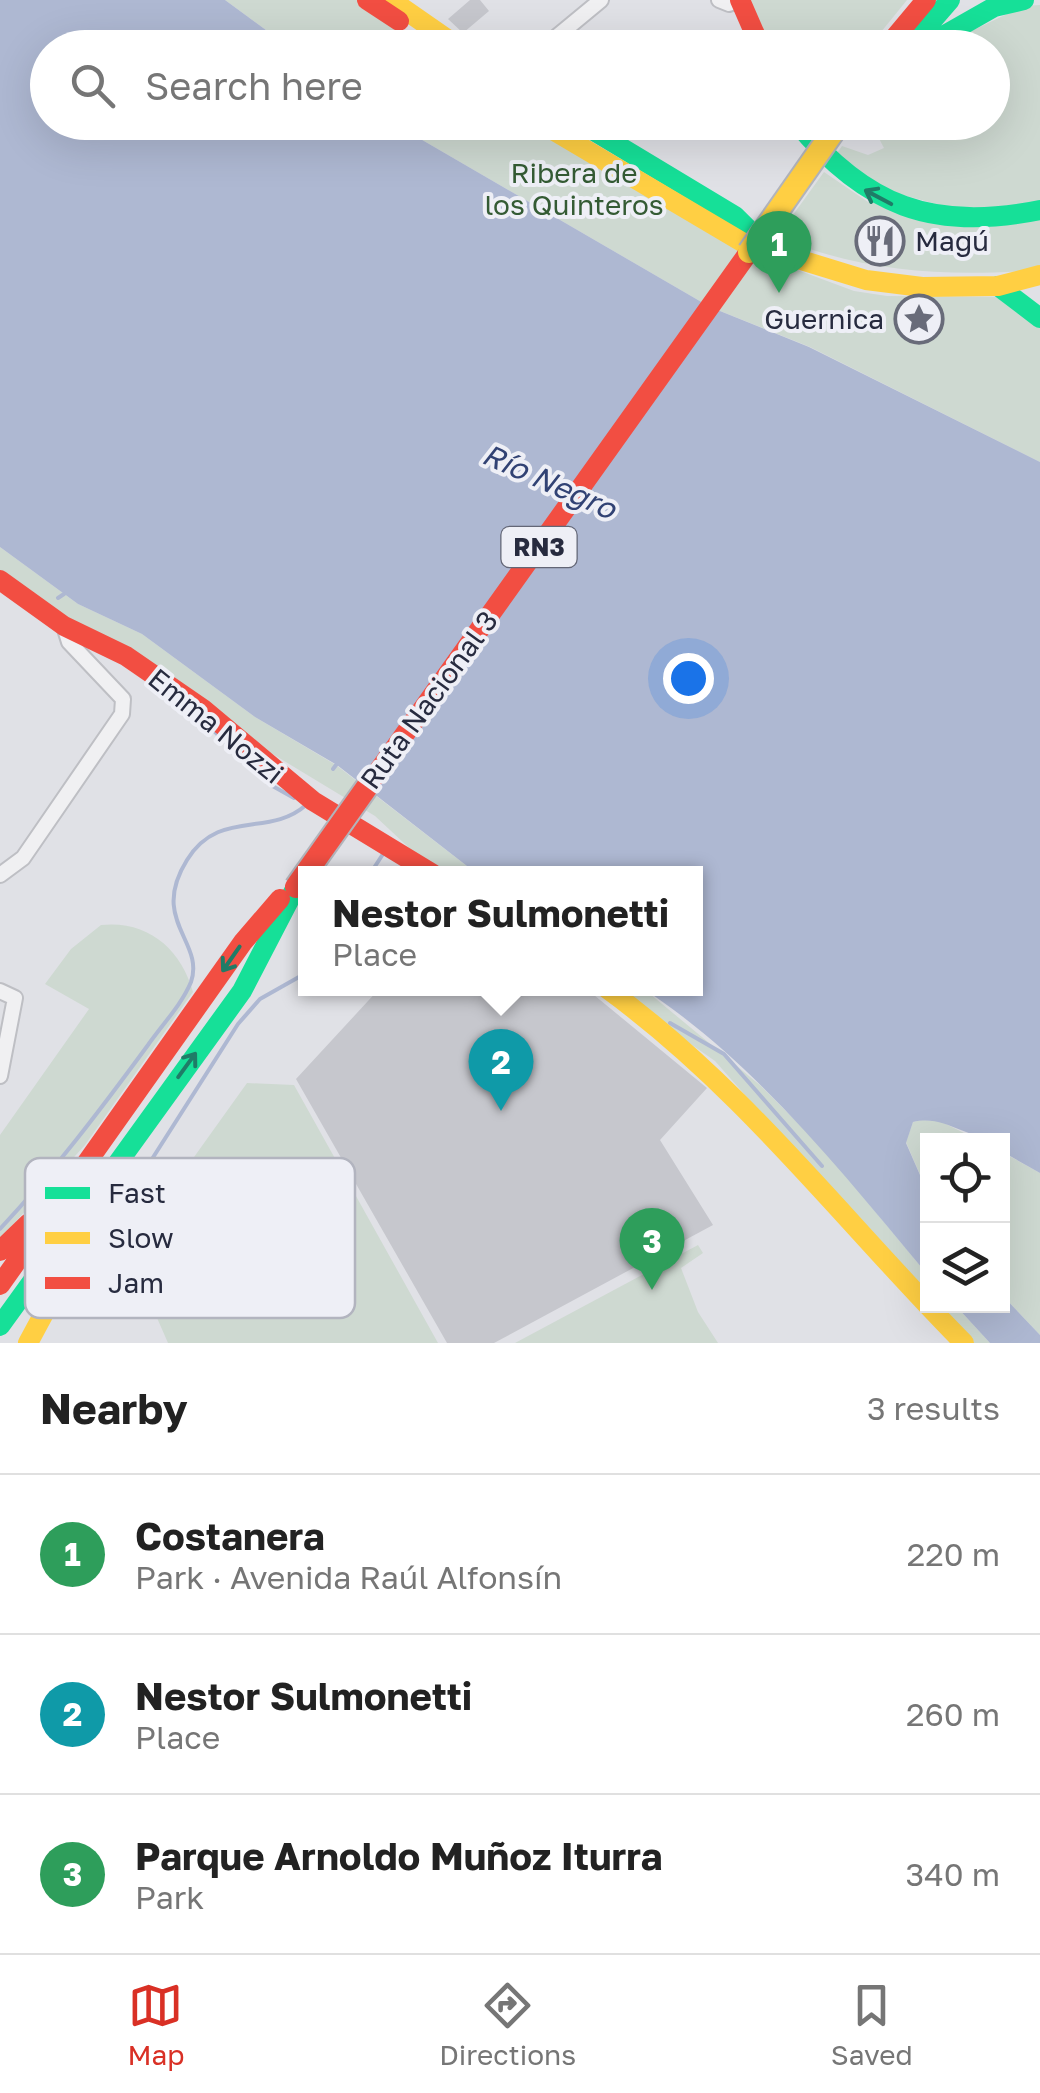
<!DOCTYPE html>
<meta charset="utf-8">
<style>
:root{--surface:#fff;--page:#f2f2f2;--text:#222;--muted:#767676;--line:#e0e0e0;--accent:#d93025}
body{margin:0;font-family:"Golos Text",sans-serif;background:var(--page);color:var(--text)}
.controls{position:absolute;right:30px;bottom:30px;display:grid;overflow:hidden;border-radius:0px;box-shadow:0 10px 40px #0002}
.controls button{width:90px;height:90px;display:grid;place-items:center;padding:0;border:0;border-bottom:2px solid var(--line);background:var(--surface);color:var(--text);font:50px sans-serif}
.you{position:absolute;left:688px;top:678px;width:35px;height:35px;margin:-25px;border:8px solid #fff;border-radius:50%;background:#1a73e8;box-shadow:0 0 0 15px #1a73e833}
.badge{display:grid;place-items:center;width:65px;height:65px;border-radius:50%;background:var(--accent);color:#fff;font-size:32px;font-weight:700}
.pin{position:absolute;translate:-50% -82px;filter:drop-shadow(0 2px 5px #0008)}
.pin::after{content:'';position:absolute;top:52px;width:35px;height:30px;background:inherit;clip-path:polygon(0 0,100% 0,50% 100%)}
.popup{position:absolute;left:298px;top:866px;width:405px;height:130px;box-sizing:border-box;display:grid;place-content:center;border-radius:0px;background:var(--surface);filter:drop-shadow(0 2px 8px #0005);font-size:32px;white-space:nowrap;color:var(--muted)}
.popup b{font-size:38px;color:var(--text)}
.popup::after{content:'';position:absolute;left:50%;top:100%;margin-left:-20px;border:20px solid transparent;border-top-color:var(--surface)}
.list{margin:0;padding:0;list-style:none}
h2{display:flex;justify-content:space-between;align-items:center;height:130px;margin:0;padding:0 40px;font-size:42px}
h2 small{font-size:32px;font-weight:400;color:var(--muted)}
.list li{display:grid;grid-template-columns:65px 1fr auto;gap:30px;align-items:center;box-sizing:border-box;height:160px;padding:0 40px;border-top:2px solid var(--line)}
.list b{display:block;font-size:38px;white-space:nowrap}
.list p{margin:0;font-size:32px;white-space:nowrap;color:var(--muted)}
.list em{font-size:32px;font-style:normal;color:var(--muted)}
.icon{flex:none;width:55px;height:55px;fill:none;stroke:currentColor;stroke-width:2;stroke-linecap:round;stroke-linejoin:round}
.map{position:relative;flex:none;width:1040px;height:1343px;overflow:hidden}
.search{position:absolute;background:var(--surface);box-shadow:0 10px 40px #0002;left:30px;right:30px;top:30px;height:110px;display:flex;align-items:center;gap:25px;box-sizing:border-box;padding:0 35px;border-radius:55px;color:var(--muted);font-size:38px}
.sheet{height:610px;background:var(--surface)}
nav{display:flex;justify-content:space-around;align-items:center;box-sizing:border-box;height:140px;border-top:2px solid var(--line);background:var(--surface);font-size:28px;color:var(--muted)}
nav a{display:grid;justify-items:center;gap:5px}
nav .on{color:var(--accent)}
.map>svg:first-child{display:block}
.green{fill:#ced9d1}
.water{fill:#aeb8d2}
.lines{fill:none;stroke-linecap:round;stroke-linejoin:round}
.stream{stroke:#aeb8d2;stroke-width:4}
.building{fill:#c6c7cd}
.street-casing{stroke:#bebfc4;stroke-width:18}
.street{stroke:#f0f0f2;stroke-width:14}
.fast{stroke:#16e098;stroke-width:20}
.slow{stroke:#ffcf43;stroke-width:20}
.jam{stroke:#f24e42;stroke-width:20}
.slow-bridge-casing{stroke:#b2b4bb;stroke-width:26;stroke-linecap:butt}
.jam-bridge-casing{stroke:#b2b4bb;stroke-width:26;stroke-linecap:butt}
.slow-bridge{stroke:#ffcf43;stroke-width:22}
.jam-bridge{stroke:#f24e42;stroke-width:22}
.oneway{stroke:#1f7c67}
.labels{text-anchor:middle;stroke-width:8;stroke-linejoin:round;paint-order:stroke}
.shield{fill:#eeeff6;stroke:#636676;stroke-width:2.5}
.shield-label{font-size:25px;font-weight:bold;fill:#272b3f}
.park-label{font-size:28px;fill:#345b34;stroke:#eeeff6}
.poi-label{font-size:28px;fill:#272b3f;stroke:#eeeff6;text-anchor:start}
.street-label{font-size:28px;fill:#272b3f;stroke:#eeeff6}
.water-label{font-size:30px;font-style:italic;fill:#314274;stroke:#eeeff6}
.key{fill:#eeeff6;stroke:#b2b4bf;stroke-width:2.5}
.key-label{font-size:28px;fill:#272b3f}
</style>
<div class="map">
<svg width="1040" height="1343" viewBox="0 0 1040 1343">
<rect width="100%" height="100%" fill="#e0e1e6"/>
<!-- green -->
<path class="green" d="M225,0H357L422,47H289Z
M745,0H907L868,48L768,47Z
M1040,5V202L962,211L881,189L837,153L842,146L868,155L884,148L871,123L992,122V48L938,47L1024,6Z
M393,123H523L749,252L854,291L887,296L1001,297L1040,324V462L810,347L710,307Z
M824,172L868,202L1040,219V270C947,277 865,273 777,237Z
M0,547L78,604L142,634L255,717L336,765L476,873H436L375,816L271,753L256,752L0,573Z
M101,925C148,920 181,949 193,992L85,1145L0,1239V1135L89,1009L45,984L71,949Z
M612,989H644L761,1086L822,1147L927,1274V1301L715,1061Z
M247,1083L294,1085L438,1343H168L137,1272L169,1192Z
M922,1120L940,1121L978,1140H928L927,1191L906,1142L913,1122Z
M1002,1152L1040,1173V1335L1003,1296Z
M698,1245L703,1253L681,1268L698,1312L718,1343H515Z
M932,1306H956L990,1343H972Z"/>
<!-- water -->
<path class="water" d="M0,0H225L289,47L48,48V122L393,123L710,307L809,347L1040,462V1173L1003,1152L1002,1140C966,1140 945,1114 913,1122L906,1143L927,1191V1274C842,1172 756,1063 644,989L696,988V874L476,873L337,765L255,717L142,634L78,604L0,547Z
M1003,1296L1040,1335V1343H990L956,1306H1002Z"/>
<g class="lines">
<!-- stream -->
<path class="stream" d="M58,598L64,594
M214,731L269,784L294,798
M333,769L336,765
M370,874L383,854
M670,1023L724,1054L822,1166
M0,1229C54,1171 101,1109 148,1045C162,1025 182,1004 191,982C205,941 149,921 187,860C219,808 269,838 306,805
M80,1272L238,1024L260,999L306,973"/>
</g>
<!-- building -->
<path class="building" d="M470,0H480L489,11L463,33L448,19Z
M380,988H583L594,995L707,1088L660,1140L713,1225L494,1343H447L296,1079Z"/>
<g class="lines">
<!-- street casing -->
<g class="street-casing">
<path id="street" d="M719,0L729,4L740,0
M543,48L601,0
M0,875L23,858L122,714L123,699L69,642L64,626
M0,991L15,998L0,1076"/>
</g>
<!-- street -->
<use href="#street" class="street"/>
<!-- fast -->
<path class="fast" d="M912,44L950,0
M922,48L994,7L1024,0
M579,122L735,216L765,246
M796,122C865,206 933,232 1040,210
M998,286L1040,318
M0,1326L242,991L296,887"/>
<!-- slow -->
<path class="slow" d="M391,0L460,48
M539,122L742,242L866,280L922,287L998,286L1040,275
M606,988C744,1088 845,1223 964,1343
M28,1343L99,1211"/>
<!-- jam -->
<path class="jam" d="M367,0L399,21
M740,0L761,48
M886,48L926,0
M0,580L64,626L126,656L203,709L313,801L433,874
M367,787L749,252
M0,1251L29,1223
M0,1285L243,942L280,899"/>
<!-- slow-bridge casing -->
<g class="slow-bridge-casing">
<path id="slow-bridge" d="M749,252L840,122"/>
</g>
<!-- jam-bridge casing -->
<g class="jam-bridge-casing">
<path id="jam-bridge" d="M296,887L367,787"/>
</g>
<!-- slow-bridge -->
<use href="#slow-bridge" class="slow-bridge"/>
<!-- jam-bridge -->
<use href="#jam-bridge" class="jam-bridge"/>
</g>
<!-- one-way arrows -->
<defs><path id="oneway-shaft" d="M-6 0H5M1.5-3L5.5 0L1.5 3" fill="none" stroke-width="1.6" stroke-linecap="round" stroke-linejoin="round" transform="scale(2.5)"/></defs>
<g class="oneway">
<use href="#oneway-shaft" transform="translate(878 197) rotate(-152)"/>
<use href="#oneway-shaft" transform="translate(231 959) rotate(125)"/>
<use href="#oneway-shaft" transform="translate(187 1065) rotate(-54)"/>
</g>
<!-- icons -->
<defs>
<g id="restaurant-ring" transform="scale(2.5)"><circle r="9.5" fill="#eeeff6" stroke="#686b79" stroke-width="1.5"/><path d="M-5-6h1v4h1v-4h1v4h1v-4h1v5L-1.5 .5V6h-2V.5L-5-1ZM5-6V6H3V1.5H1.5Q1.5-4 5-6Z" fill="#686b79"/></g>
<g id="sight-ring" transform="scale(2.5)"><circle r="9.5" fill="#eeeff6" stroke="#686b79" stroke-width="1.5"/><path d="M0-6L1.8-2.2L6-1.7L2.9 1.2L3.7 5.4L0 3.3L-3.7 5.4L-2.9 1.2L-6-1.7L-1.8-2.2Z" fill="#686b79"/></g>
</defs>
<g fill-rule="evenodd">
<use href="#restaurant-ring" x="880" y="241"/>
<use href="#sight-ring" x="919" y="319"/>
</g>
<g class="labels">
<!-- shield labels -->
<rect class="shield" x="501.5" y="527" width="75" height="40" rx="8"/>
<g class="shield-label">
<text x="539" y="556">RN3</text>
</g>
<!-- park labels -->
<g class="park-label">
<text x="574" y="183">Ribera de<tspan x="574" dy="32">los Quinteros</tspan></text>
</g>
<!-- poi labels -->
<g class="poi-label">
<text x="915" y="251">Magú</text>
<text x="884" y="329" text-anchor="end">Guernica</text>
</g>
<!-- street labels -->
<g class="street-label">
<text transform="translate(429 700) rotate(-54)" y="10">Ruta Nacional 3</text>
<text transform="translate(216 726) rotate(39)" y="10">Emma Nozzi</text>
</g>
<!-- water labels -->
<g class="water-label">
<text transform="translate(549 482) rotate(24)" y="10">Río Negro</text>
</g>
</g>
<!-- legend -->
<rect x="25" y="1158" width="330" height="160" rx="15" class="key"/>
<rect x="45" y="1187" width="45" height="12" fill="#16e098"/>
<rect x="45" y="1232" width="45" height="12" fill="#ffcf43"/>
<rect x="45" y="1277" width="45" height="12" fill="#f24e42"/>
<g class="key-label">
<text x="108" y="1203">Fast</text>
<text x="108" y="1248">Slow</text>
<text x="108" y="1293">Jam</text>
</g>
</svg>
<div class="controls">
<button><svg class="icon" aria-label="locate" viewBox="0 0 24 24"><circle cx="12" cy="12" r="6"/><path d="M12 2v4M12 18v4M2 12h4M18 12h4"/></svg></button>
<button><svg class="icon" aria-label="layers" viewBox="0 0 24 24"><path d="M12 4l9 5-9 5-9-5zM3 14l9 5 9-5"/></svg></button>
</div>
<div class="you"></div>
<div class="pin badge" style="left:779px;top:293px;background:#2e9e5b">1</div>
<div class="pin badge" style="left:501px;top:1111px;background:#0f9aa8">2</div>
<div class="popup"><b>Nestor Sulmonetti</b>Place</div>
<div class="pin badge" style="left:652px;top:1290px;background:#2e9e5b">3</div>
<div class="search"><svg class="icon" aria-label="search" viewBox="0 0 24 24"><circle cx="10" cy="10" r="6"/><path d="M15 15l6 6"/></svg>Search here</div>
</div>
<section class="sheet">
<h2>Nearby<small>3 results</small></h2>
<ul class="list">
<li><span class="badge" style="background:#2e9e5b">1</span><div><b>Costanera</b><p>Park · Avenida Raúl Alfonsín</p></div><em>220 m</em></li>
<li><span class="badge" style="background:#0f9aa8">2</span><div><b>Nestor Sulmonetti</b><p>Place</p></div><em>260 m</em></li>
<li><span class="badge" style="background:#2e9e5b">3</span><div><b>Parque Arnoldo Muñoz Iturra</b><p>Park</p></div><em>340 m</em></li>
</ul>
</section>
<nav>
<a class="on"><svg class="icon" aria-label="map" viewBox="0 0 24 24"><path d="M3 6l6-2 6 2 6-2v14l-6 2-6-2-6 2zM9 4v14M15 6v14"/></svg>Map</a>
<a><svg class="icon" aria-label="directions" viewBox="0 0 24 24"><path d="M12 3l9 9-9 9-9-9zM9 14v-3h6M13 9l2 2-2 2"/></svg>Directions</a>
<a><svg class="icon" aria-label="saved" viewBox="0 0 24 24"><path d="M7 4h10v16l-5-4-5 4z"/></svg>Saved</a>
</nav>
